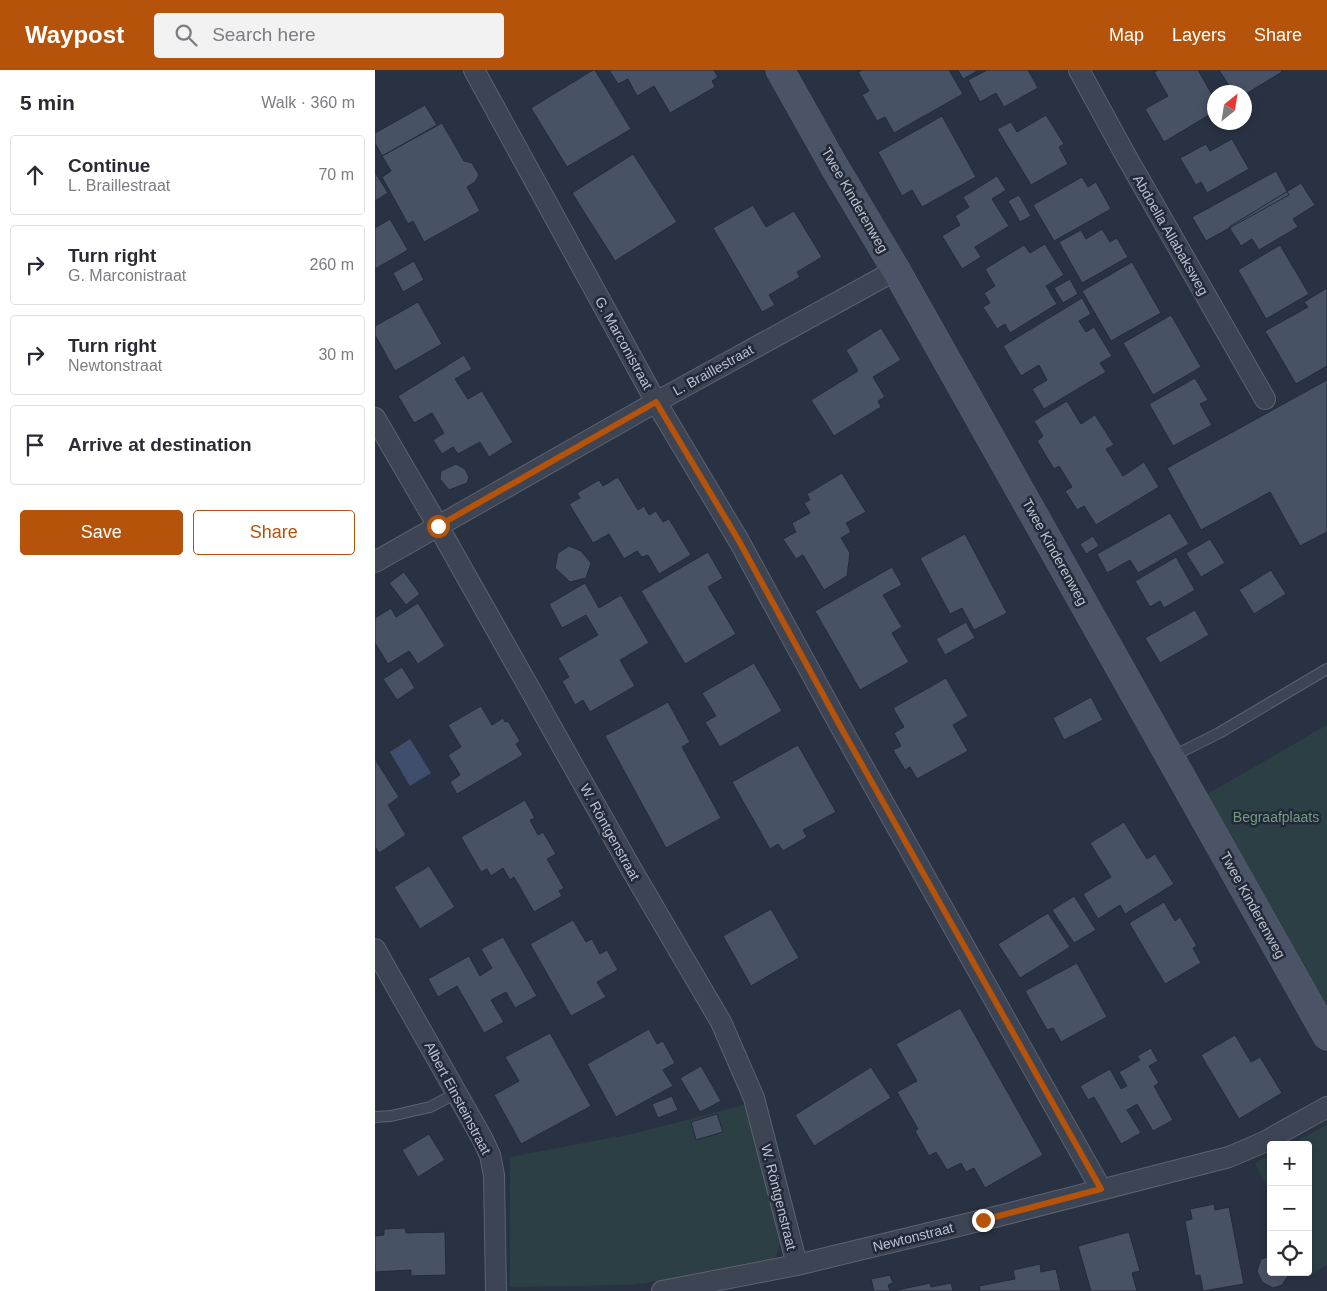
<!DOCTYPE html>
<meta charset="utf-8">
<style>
:root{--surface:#fff;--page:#f2f2f3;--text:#2b2b33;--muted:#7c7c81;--line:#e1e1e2;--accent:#b45309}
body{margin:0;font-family:Arial,sans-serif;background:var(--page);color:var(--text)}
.controls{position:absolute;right:15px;bottom:15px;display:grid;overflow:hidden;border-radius:5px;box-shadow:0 2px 8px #0003}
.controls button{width:45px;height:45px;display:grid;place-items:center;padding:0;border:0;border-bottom:1px solid var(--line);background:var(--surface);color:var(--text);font:25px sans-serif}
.compass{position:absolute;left:832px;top:15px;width:45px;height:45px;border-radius:50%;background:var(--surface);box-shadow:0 2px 8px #0003;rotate:30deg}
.stop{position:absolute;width:15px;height:15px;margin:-11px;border:4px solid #b45309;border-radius:50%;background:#fff}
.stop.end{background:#b45309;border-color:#fff;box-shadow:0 1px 5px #0008}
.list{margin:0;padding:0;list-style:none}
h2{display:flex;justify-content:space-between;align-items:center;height:65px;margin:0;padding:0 20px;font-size:21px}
h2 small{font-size:16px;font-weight:400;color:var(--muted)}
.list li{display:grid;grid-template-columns:32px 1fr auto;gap:15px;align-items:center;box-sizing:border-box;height:80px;margin:0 10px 10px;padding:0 10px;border:1px solid var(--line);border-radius:5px}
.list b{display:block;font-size:19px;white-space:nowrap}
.list p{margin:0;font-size:16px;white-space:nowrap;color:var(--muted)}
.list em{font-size:16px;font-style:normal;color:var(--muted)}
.actions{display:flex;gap:10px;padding:15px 20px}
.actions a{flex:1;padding:11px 0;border:1px solid var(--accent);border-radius:5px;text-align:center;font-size:18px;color:var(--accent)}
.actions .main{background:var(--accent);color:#fff}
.icon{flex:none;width:28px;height:28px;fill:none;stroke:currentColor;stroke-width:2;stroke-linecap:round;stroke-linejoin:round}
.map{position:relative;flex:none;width:952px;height:1221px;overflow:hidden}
header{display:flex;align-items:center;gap:30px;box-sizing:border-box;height:70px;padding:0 25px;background:var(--accent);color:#fff}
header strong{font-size:24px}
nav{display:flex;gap:28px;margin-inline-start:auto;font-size:18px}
.search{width:350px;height:45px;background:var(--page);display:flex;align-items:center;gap:12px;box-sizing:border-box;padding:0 18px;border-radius:5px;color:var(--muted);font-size:19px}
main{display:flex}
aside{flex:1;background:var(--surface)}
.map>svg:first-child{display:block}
.green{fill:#2b3f44}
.water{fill:#3f4e6c}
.building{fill:#485265;stroke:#242b3a}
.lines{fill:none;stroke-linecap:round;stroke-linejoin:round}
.lane-casing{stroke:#5c6270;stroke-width:12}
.street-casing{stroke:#5c6270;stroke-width:22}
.secondary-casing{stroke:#5c6270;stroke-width:29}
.lane{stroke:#3d4453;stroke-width:10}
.street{stroke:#3d4453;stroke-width:20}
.secondary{stroke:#4b5366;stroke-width:28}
.route{stroke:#b45309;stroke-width:6}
.labels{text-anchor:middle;stroke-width:5;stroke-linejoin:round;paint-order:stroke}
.street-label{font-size:14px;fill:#bbc0cd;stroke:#222939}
.park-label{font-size:14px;fill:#739c80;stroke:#222939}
</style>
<header>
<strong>Waypost</strong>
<div class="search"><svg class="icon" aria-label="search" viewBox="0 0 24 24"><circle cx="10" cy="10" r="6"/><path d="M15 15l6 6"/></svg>Search here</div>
<nav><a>Map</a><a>Layers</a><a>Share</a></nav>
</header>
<main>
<aside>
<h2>5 min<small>Walk · 360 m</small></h2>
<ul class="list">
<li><svg class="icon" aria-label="ahead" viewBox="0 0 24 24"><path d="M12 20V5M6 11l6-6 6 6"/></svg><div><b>Continue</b><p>L. Braillestraat</p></div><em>70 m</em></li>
<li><svg class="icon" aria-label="right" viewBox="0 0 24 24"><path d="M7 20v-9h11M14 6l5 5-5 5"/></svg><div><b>Turn right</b><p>G. Marconistraat</p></div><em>260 m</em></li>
<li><svg class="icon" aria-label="right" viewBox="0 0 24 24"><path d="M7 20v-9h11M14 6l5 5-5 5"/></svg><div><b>Turn right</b><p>Newtonstraat</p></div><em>30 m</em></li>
<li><svg class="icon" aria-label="arrive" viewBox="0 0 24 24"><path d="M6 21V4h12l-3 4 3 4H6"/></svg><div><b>Arrive at destination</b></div></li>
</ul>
<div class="actions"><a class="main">Save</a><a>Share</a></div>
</aside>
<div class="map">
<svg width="952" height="1221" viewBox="0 0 952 1221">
<rect width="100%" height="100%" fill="#293243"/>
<!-- green -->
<path class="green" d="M952,655V942L829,726Z
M373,1034L406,1172L401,1186L387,1196L256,1215L135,1217V1087L257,1064Z
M952,1055V1195L935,1205L933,1201V1075H914Z
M896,1084V1125L880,1093Z"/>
<!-- water -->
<path class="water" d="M35,669L56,703L35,716L15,682Z"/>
<!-- building -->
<path class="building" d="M218,0H220L256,59L192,97L156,38Z
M234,0H339L343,7L337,11L340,17L295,43L279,16L262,26L253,9L243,14Z
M487,0H574L588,24L519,63L510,47L502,51L487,25L494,21L483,2Z
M583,0H604L588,9Z
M612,0H653L663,18L629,37L621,23L605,32L593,10Z
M783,0H823L839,28V42L789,72L770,39L793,26L779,2Z
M844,0H906L907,2L869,25V22H858Z
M50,35L62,55L7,86L0,73V63Z
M671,45L689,74L684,77L693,94L656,115L622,59L636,52L642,62Z
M567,46L601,107L547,137L537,120L527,126L503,82Z
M67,53L89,91L97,93L104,105L100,112L92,117L105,141L49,172L38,151L33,154L7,107L16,101L7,86Z
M857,69L874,99L832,123L826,112L821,115L805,88L831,74L835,81Z
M258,84L302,152L240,191L197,123Z
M901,101L914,125L831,171L817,147Z
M0,102L13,123L0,131Z
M622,106L631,120L617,129L634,156L600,177L606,187L587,199L567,166L585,155L580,146L594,137L588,127Z
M707,107L713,117L721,112L736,139L679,171L658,135Z
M926,113L940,135L918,149L923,157L884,180L877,169L866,176L854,157Z
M644,125L656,146L645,152L633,131Z
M378,135L391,157L419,141L447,187L422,202L425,207L394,225L400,235L387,242L338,158Z
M15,149L33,180L0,199V158Z
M727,159L735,172L742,168L753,187L707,213L684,172L706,160L711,169Z
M670,174L689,205L671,216L682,234L635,263L630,254L622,259L608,237L615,233L609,223L620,216L610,199L649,175L655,183Z
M905,175L934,224L891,249L863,200Z
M39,191L49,210L28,222L18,203Z
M757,192L786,243L736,271L707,221Z
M695,209L703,224L688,233L679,218Z
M952,218V296L921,314L890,261L933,237L929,232Z
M707,228L716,244L704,251L711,262L719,257L737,286L725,293L731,302L669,339L657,319L672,310L664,295L646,306L628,276Z
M43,232L67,274L20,301L0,265V256Z
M796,245L826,297L778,325L748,273Z
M506,258L526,290L498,307L510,327L503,331L506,337L459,366L436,330L483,301L471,280Z
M89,285L97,299L80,309L93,329L107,321L138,372L114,387L105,372L83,384L78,377L67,384L58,370L69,363L57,343L39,353L23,326Z
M820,308L833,330L825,334L837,355L798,376L774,334Z
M952,310V462L925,476L895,422L826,460L792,398Z
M692,331L706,354L720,345L739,375L731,379L748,406L769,392L784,417L721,455L709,436L702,440L690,421L697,417L684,396L679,399L662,371L668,366L659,351Z
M81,394L90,399L94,407L92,413L74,420L65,409L66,401Z
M467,403L491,442L471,453L476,462L466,468L475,483L472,506L449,520L428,485L421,489L408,469L421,462L417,453L435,443L429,433L435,430L432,424Z
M243,407L263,440L269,436L274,445L281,441L288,452L294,449L316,485L284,504L273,485L267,487L262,481L249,489L234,464L218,473L194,434L205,428L202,423L224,410L228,416Z
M795,443L814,474L763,503L755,490L732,503L722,484Z
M590,464L632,543L599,560L587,538L575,544L545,488Z
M718,466L724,476L711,484L705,474Z
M835,469L850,493L826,507L811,483Z
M194,476L206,481L216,493L211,508L195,512L180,498L183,483Z
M333,482L348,508L333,517L361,564L310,594L266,521Z
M801,487L820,520L789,538L785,531L775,537L760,511Z
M517,497L527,515L508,525L527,557L517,563L534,592L485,620L440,541Z
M896,500L911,524L879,544L864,520Z
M29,502L45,524L31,535L14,513Z
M210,513L224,538L246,525L274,573L245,590L260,616L215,642L208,630L200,635L187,611L194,607L183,588L223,565L211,545L187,558L174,534Z
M43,533L70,576L43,594L34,581L13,594L0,573V548L16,538L21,547Z
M820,540L834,565L785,593L770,568Z
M591,552L600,568L570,585L561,569Z
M379,593L407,641L345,677L330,652L341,646L327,623Z
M27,597L40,618L22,630L8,609Z
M571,608L593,646L578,655L593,681L542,709L535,697L530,700L518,680L526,676L519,663L529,657L518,638Z
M716,627L728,650L689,670L678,648Z
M293,632L315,672L307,677L346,748L291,778L230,666Z
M106,636L117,655L128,648L130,652L133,651L145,671L141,674L148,685L82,724L75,712L85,705L73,685L86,677L73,655Z
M423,675L461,742L428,760L432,767L408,781L403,774L395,779L357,712Z
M0,689L24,727L13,735L31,765L4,783L0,777Z
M150,730L160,748L155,750L163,765L168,762L181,784L172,789L189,818L184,821L187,826L159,842L139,807L135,810L128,798L116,806L112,799L106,802L86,767Z
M749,752L772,789L780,784L799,814L750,844L745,835L723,849L708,824L736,807L715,773Z
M54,796L80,837L45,859L19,817Z
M699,826L721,860L699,873L677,840Z
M789,832L800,851L805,847L822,876L818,878L826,893L790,914L754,853Z
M396,839L424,888L376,916L348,866Z
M673,843L695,877L645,908L623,874Z
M198,850L211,872L217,869L225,884L232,880L243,900L222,912L231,927L196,946L155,874Z
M128,867L162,926L140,938L131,922L116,930L129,952L109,963L82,916L63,927L53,909L94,886L105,906L117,898L106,879Z
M702,893L732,947L686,972L678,958L672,960L650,921Z
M585,938L668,1085L610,1118L599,1098L591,1102L586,1093L572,1100L561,1082L554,1086L540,1061L543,1059L522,1022L542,1011L521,974Z
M274,959L282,974L288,971L300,993L288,1000L298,1016L241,1047L212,994Z
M175,963L216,1036L146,1074L119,1025L144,1011L130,987Z
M860,965L876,992L885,987L907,1023L864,1049L826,985Z
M776,978L783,991L774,996L784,1013L779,1016L798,1050L778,1061L762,1034L752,1040L766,1063L746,1074L719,1027L713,1030L705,1016L735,999L746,1019L752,1016L744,1002L765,990L762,986Z
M326,996L346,1031L325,1042L305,1008Z
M496,997L516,1028L439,1076L420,1045Z
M297,1026L303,1040L283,1048L277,1034Z
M342,1044L348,1062L321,1070L316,1052Z
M54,1064L70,1090L43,1107L27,1080Z
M839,1134L840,1140L854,1137L869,1214L828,1221L825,1205L820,1206L810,1151L817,1149L815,1139Z
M30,1158L31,1163L70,1162L71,1205L36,1206V1200L0,1202V1166L9,1165V1159Z
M754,1162L765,1201L757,1203L762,1221H716L703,1176Z
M896,1186V1202H912L913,1206L907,1215L898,1218L887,1212L882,1201L886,1189Z
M665,1194L666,1202L681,1199L686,1221H605L604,1216L640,1209L638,1200Z
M515,1205L518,1213L513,1215L515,1221H499L496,1209Z
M555,1213L556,1217L576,1213L578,1221H518Z"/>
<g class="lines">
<!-- lane casing -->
<g class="lane-casing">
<path id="lane" d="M796,687L844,663L952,599
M0,1047L16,1046L55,1037L82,1023"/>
</g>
<!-- street casing -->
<g class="street-casing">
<path id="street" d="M99,0L281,332L364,471L464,654L726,1119
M704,0L751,86L890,329
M0,348L63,456L258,802L346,952L379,1028L422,1195
M0,492L281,332L521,200
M0,879L107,1068L115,1085L119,1105L121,1221
M287,1221L422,1195L608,1150L854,1087L889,1072L952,1037"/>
</g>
<!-- secondary casing -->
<g class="secondary-casing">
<path id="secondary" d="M405,0L459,96L521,200L952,966"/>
</g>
<!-- lane -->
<use href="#lane" class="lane"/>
<!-- street -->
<use href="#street" class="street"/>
<!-- secondary -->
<use href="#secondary" class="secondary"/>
</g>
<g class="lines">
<!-- route -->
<path class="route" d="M63,456L281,332L364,471L464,654L726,1119L608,1150"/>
</g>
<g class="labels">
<!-- street labels -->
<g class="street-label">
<text transform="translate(480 130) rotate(60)" y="5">Twee Kinderenweg</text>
<text transform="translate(796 165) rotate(60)" y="5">Abdoella Allabaksweg</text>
<text transform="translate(249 273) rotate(61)" y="5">G. Marconistraat</text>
<text transform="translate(338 300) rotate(-29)" y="5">L. Braillestraat</text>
<text transform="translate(680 482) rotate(61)" y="5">Twee Kinderenweg</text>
<text transform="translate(235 762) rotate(61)" y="5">W. Röntgenstraat</text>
<text transform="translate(878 835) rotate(61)" y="5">Twee Kinderenweg</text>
<text transform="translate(83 1028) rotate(62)" y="5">Albert Einsteinstraat</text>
<text transform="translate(404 1127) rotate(76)" y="5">W. Röntgenstraat</text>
<text transform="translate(538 1167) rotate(-14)" y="5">Newtonstraat</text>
</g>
<!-- park labels -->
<g class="park-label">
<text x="901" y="752">Begraafplaats</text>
</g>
</g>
</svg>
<div class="controls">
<button>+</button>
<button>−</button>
<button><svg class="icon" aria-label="locate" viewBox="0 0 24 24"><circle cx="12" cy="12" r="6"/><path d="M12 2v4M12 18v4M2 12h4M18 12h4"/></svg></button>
</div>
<svg class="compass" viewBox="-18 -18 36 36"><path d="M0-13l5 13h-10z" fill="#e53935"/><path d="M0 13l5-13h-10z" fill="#7c7c81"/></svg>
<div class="stop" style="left:63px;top:456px"></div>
<div class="stop end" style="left:608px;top:1150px"></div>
</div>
</main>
